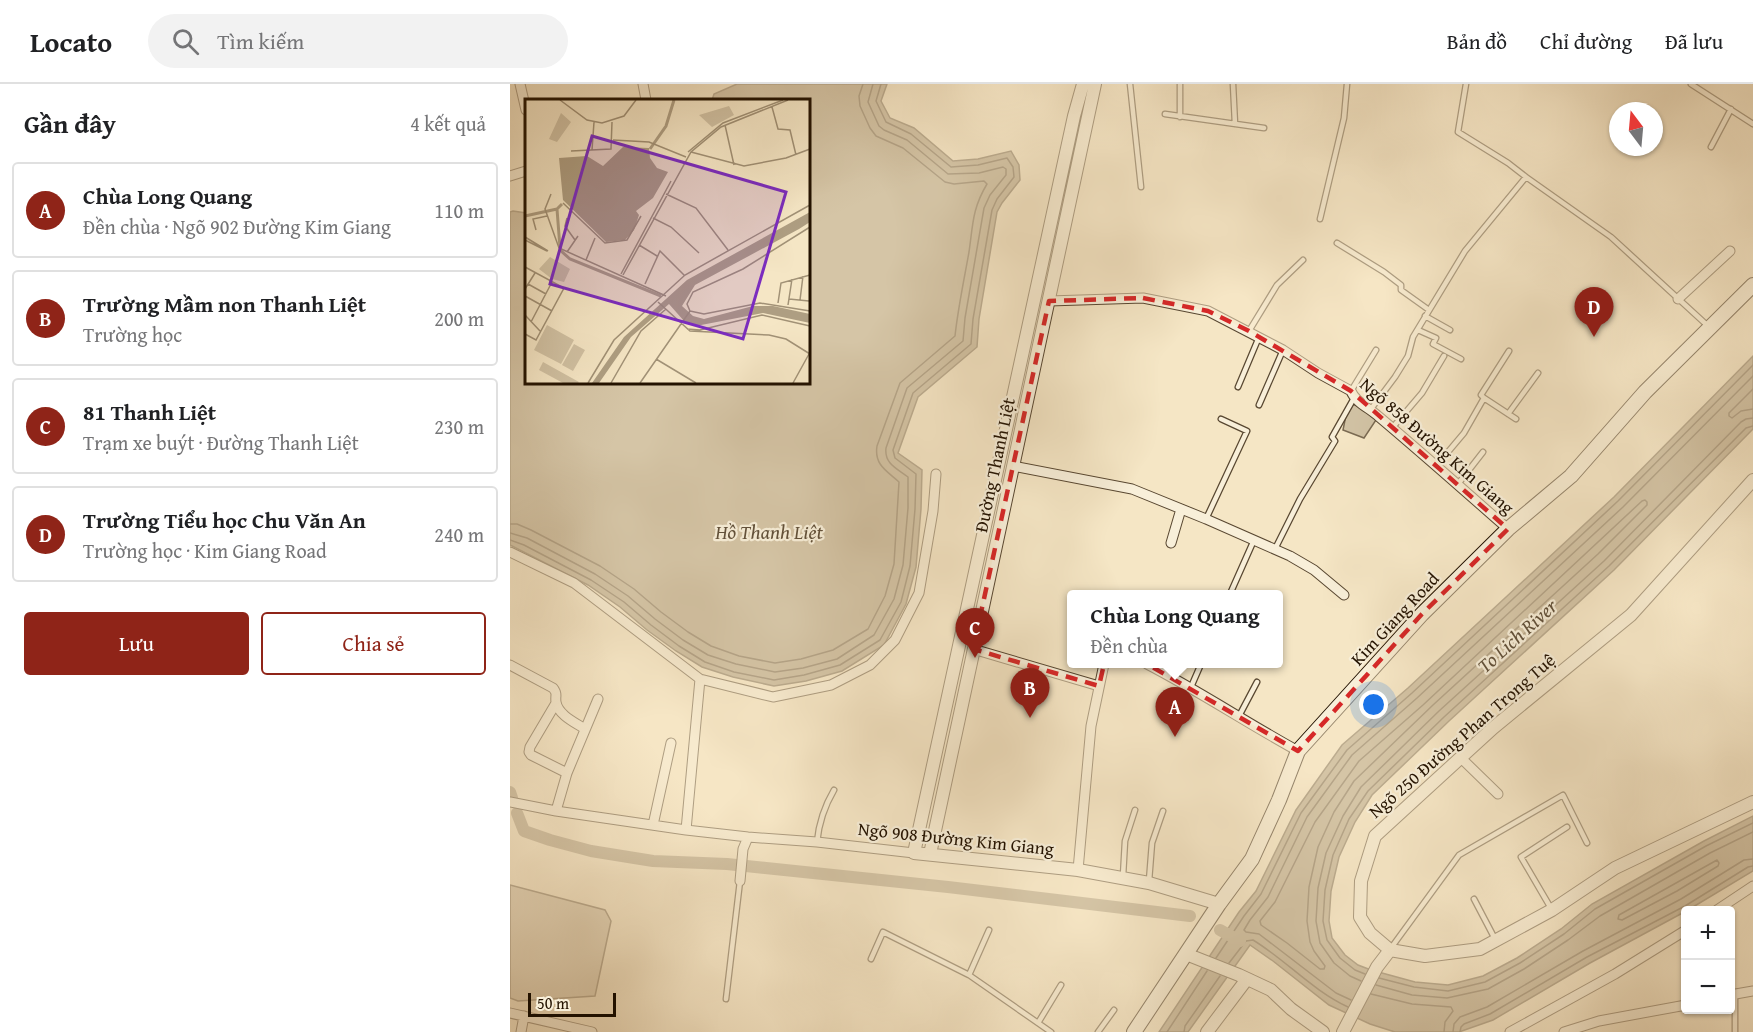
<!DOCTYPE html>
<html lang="vi">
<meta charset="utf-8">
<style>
:root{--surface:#fff;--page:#f2f2f2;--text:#202124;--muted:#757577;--line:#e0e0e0;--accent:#8f2418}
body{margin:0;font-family:"Gentium Book Plus",serif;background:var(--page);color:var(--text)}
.controls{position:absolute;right:18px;bottom:18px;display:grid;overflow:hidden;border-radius:6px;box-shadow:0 2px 4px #0004}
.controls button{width:54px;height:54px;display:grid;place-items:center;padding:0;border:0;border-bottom:2px solid var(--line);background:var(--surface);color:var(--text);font:30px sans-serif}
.compass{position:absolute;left:1099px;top:18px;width:54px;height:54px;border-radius:50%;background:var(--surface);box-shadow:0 2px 4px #0004;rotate:344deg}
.scale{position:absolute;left:18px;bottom:15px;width:88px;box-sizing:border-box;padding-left:6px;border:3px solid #231200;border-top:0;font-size:16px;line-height:21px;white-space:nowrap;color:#231200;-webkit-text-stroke:4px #f8efd9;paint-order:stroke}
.you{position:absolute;left:864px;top:621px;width:21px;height:21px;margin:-15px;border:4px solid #fff;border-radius:50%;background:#1a73e8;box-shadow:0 0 0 9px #1a73e833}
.badge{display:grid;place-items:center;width:39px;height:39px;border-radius:50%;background:var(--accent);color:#fff;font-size:20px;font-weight:700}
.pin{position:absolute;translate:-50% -50px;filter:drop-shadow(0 2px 3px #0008)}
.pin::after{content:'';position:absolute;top:32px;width:21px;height:18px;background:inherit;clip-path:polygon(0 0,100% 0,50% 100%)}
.popup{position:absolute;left:557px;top:506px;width:216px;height:78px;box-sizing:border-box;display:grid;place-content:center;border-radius:6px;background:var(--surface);filter:drop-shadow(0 2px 4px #0005);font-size:20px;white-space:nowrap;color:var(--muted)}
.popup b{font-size:22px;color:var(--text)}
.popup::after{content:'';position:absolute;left:50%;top:100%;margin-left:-12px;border:12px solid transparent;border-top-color:var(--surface)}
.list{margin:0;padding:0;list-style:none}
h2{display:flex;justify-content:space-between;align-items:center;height:78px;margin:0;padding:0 24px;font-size:26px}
h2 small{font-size:20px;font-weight:400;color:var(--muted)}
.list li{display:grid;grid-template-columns:39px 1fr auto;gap:18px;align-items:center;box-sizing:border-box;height:96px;margin:0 12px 12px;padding:0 12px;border:2px solid var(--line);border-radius:6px}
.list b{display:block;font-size:22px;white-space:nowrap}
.list p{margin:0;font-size:20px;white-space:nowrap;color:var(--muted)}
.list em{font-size:20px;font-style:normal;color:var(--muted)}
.actions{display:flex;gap:12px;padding:18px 24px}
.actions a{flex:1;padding:14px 0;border:2px solid var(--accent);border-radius:6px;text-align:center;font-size:21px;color:var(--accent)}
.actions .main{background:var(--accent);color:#fff}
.icon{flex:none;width:33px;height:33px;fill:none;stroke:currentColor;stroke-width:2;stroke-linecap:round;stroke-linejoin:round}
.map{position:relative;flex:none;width:1243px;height:948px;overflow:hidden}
header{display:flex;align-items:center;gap:36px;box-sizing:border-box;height:84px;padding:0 30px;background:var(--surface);border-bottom:2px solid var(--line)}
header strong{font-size:28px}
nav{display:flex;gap:33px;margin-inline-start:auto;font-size:21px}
.search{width:420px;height:54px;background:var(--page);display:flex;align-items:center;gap:15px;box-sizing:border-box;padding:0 21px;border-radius:33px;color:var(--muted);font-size:22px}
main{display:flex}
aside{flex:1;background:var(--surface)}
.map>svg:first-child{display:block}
.green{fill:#d1c2a4;stroke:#7a6a52;stroke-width:1.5}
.water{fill:#ae9e82;stroke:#76664e;stroke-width:1.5}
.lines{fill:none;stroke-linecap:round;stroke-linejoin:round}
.shore{stroke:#685841;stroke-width:1.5}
.canal{stroke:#ae9e82;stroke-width:12}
.service-casing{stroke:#584731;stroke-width:7}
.minor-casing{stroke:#584731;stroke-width:11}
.tertiary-casing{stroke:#584731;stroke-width:14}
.secondary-casing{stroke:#231200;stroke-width:16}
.service{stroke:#f8efd9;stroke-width:4.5}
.minor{stroke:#f8efd9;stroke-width:9}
.tertiary{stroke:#f8efd9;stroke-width:12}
.secondary{stroke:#f8efd9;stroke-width:14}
.marked{fill:none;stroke:#d62828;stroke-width:4.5;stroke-dasharray:12 8;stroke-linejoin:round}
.labels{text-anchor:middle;stroke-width:4.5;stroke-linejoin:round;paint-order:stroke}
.street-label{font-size:18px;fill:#231200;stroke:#f8efd9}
.water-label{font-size:20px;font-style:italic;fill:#62513a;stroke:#f8efd9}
.inset-river{fill:none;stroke:#ae9e82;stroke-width:3}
.inset-road{fill:none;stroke:#a19176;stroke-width:1.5}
.view{fill:#7b2cbf;fill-opacity:0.15;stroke:#7b2cbf;stroke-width:3}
.inset-edge{fill:none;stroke:#231200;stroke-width:3}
</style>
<header>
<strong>Locato</strong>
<div class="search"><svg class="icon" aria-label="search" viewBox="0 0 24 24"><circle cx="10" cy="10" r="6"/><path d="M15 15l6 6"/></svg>Tìm kiếm</div>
<nav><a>Bản đồ</a><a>Chỉ đường</a><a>Đã lưu</a></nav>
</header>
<main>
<aside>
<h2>Gần đây<small>4 kết quả</small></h2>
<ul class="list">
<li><span class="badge">A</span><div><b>Chùa Long Quang</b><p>Đền chùa · Ngõ 902 Đường Kim Giang</p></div><em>110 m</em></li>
<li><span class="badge">B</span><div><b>Trường Mầm non Thanh Liệt</b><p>Trường học</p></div><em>200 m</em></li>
<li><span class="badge">C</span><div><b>81 Thanh Liệt</b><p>Trạm xe buýt · Đường Thanh Liệt</p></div><em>230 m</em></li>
<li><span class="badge">D</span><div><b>Trường Tiểu học Chu Văn An</b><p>Trường học · Kim Giang Road</p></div><em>240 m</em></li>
</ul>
<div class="actions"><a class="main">Lưu</a><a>Chia sẻ</a></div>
</aside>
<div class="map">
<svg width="1243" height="948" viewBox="0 0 1243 948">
<rect width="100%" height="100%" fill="#f5e6c5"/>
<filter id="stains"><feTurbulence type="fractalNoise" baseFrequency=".00333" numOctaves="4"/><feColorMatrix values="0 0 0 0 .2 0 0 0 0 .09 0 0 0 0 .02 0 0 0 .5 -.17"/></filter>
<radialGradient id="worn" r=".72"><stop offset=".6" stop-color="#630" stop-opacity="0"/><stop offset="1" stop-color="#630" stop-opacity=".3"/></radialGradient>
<!-- green -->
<path class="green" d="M842,320L850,323L866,336L854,354L833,346L836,331Z
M0,801L95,826L101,837L85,912L8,917L0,914Z"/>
<!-- water -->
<path class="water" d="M227,0H377L371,17L380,34L404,44L443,77L468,75L501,67L509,81L510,96L492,119L487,128L469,235L467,263L408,313L388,369L412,386L411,425L406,483L396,520L374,561L332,587L296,597L264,602L223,593L192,583L166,567L137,546L110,523L78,501L0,461V128L3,127L16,129V298H298V16H202L204,10Z
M1243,272V345L1104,486L939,637L862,711L845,738L829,773L821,807L819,837L822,854L835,871L848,881L861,886L905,898L938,901L973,892L1007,874L1051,845L1082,820L1194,757L1243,732V787L1178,826L1080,879L983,936L949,948H885L860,940L819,921L763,877L740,861L678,948H649L729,828L746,807L786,726L832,661L898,604L1104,413Z"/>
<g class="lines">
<!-- shore -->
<path class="shore" d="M1243,305L1219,329V332L1222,334L1231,327L1243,325
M1135,416L1137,418V421L1088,470L923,621L844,697L824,728L808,763L799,803L797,837L800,858L804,867L815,882L814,885H810L777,859L751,841L750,837L765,818L805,738L849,677L913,621L1132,417Z
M0,440H7L21,446L90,482L124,505L151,528L178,548L201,562L229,572L265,579L291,575L323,566L358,545L375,512L384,480L389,398C377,387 364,381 367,362L390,299L445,252C448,224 454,196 459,168C463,141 462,125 477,100L474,97L444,100L435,98L393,64L366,52L360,44L350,22L349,12L353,0
M0,449L17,454L85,490L118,512L145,535L173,556L198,571L226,580L265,588L293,584L327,575L364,551L384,515L393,481L398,424V393C388,385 374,380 376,364L397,304L453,257L455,234L474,124L480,111L496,91V85L493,83L469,89L438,90L397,56L374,46L369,42L358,18L363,0
M0,456L14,461L81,496L114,518L141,541L169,562L195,578L224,588L264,596L294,591L330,581L370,556L391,518L400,482L405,425L406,390L385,374L383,366L403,309L461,260L463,235L482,126L487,115L504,93L503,83L497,74L468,81L441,83L401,50L376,38L366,17L371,0
M1207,776L1209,779L1208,782L1167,807L1112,836L1108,835L1109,831Z
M706,874L734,832L751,810L791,729L837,666L902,609L1108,417L1243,281
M719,879L736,857L743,856C776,876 803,907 838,923
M855,890L845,886L830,874L817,856L813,837L815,806L823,771L839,735L858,707L934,633L1099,482L1236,344L1243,342
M869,894L904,903L938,907L975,898L1010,879L1054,850L1085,825L1196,762L1243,739
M851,897L840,892L824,879L810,859L806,837L808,804L816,769L833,732L851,703L929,627L1094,477L1231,338L1236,335L1243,334
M866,901L902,911L937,914L978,905L1014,885L1058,856L1090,832L1200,769L1243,748
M861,910L902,920L941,923L943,927L935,938L934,948
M841,916L826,909L749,850L736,848L734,846L740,836L758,813L797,733L842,671L907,614L1113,423L1243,292
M657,948L697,887
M674,948L675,942L710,892
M943,948L944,940L950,933L977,923L1073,867L1171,815L1234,776L1243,775
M950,948L951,943L954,940L980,930L1077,873L1175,822L1238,783L1243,782"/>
<!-- canal -->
<path class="canal" d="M0,708L2,714
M7,729L14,747L40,756L81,767L143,777L217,780L438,803L680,832
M710,846L730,857"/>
<!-- service casing -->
<g class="service-casing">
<path id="service" d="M620,0L631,103
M723,0L725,40
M956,0L948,48L998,79L1016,93L1101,153L1198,242
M1181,0L1243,40
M655,30L754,44
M670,33V0
M1201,63L1221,25
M810,135L834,34L837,0
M827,159L874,188L891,201V206L919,226
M915,232L940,246
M908,246L926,254L923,260L951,275
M739,247L767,201L793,176
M728,303L749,253
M841,307L866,266
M974,314L1006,335
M749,321L773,266
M861,325L885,293L898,272L903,253L955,167L1016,93
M998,330L1028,289
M883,343L912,309L934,272
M927,381L954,349L974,314L971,311L999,267
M948,400L973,368
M696,435L737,347L711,335
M765,465L790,415L825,357L822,353L844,314
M720,510L744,456
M681,603L691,580
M728,634L747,598
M307,758C309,738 314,723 324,706
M613,792L615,757L625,726
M639,797L642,759L653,727
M964,815L985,855
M1042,826L1011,773L1057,743
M881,864L949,771L1053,711L1077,759
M361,875L373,848L459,891L541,948
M459,891L479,846
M216,915L230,797
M528,939L551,901
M588,948L604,926
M1225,948V911"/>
</g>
<!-- minor casing -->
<g class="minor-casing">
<path id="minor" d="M10,0L16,26
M133,0L136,16
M0,92L16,87
M1168,215L1220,167
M539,217L633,214L698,227L773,266L808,289L841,307C845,318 859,324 868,332C912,369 955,407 998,445
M503,382L622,405L696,435L780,472L804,486L834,511
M661,459L671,425
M0,468L64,499L190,595L263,613L321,601L360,581L385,556L409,509L423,427L426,390
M463,565L589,602
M637,580C689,607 737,639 788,667
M0,581L43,604C48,610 45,611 46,618C48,631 66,639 75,645
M46,619L20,663L19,668L21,671L57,689
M951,674L988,710
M0,718L46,727L176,746L238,753L307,758L404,769
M46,727L57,689L88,615
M143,741L161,659
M176,746L190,595
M568,786L581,642L594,580
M230,797L233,765L238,753
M1207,826L1243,802
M1220,911L1243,907
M0,929L82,948
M11,948L14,932
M1000,948L1105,890L1176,846
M1054,948L1089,937L1176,921"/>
</g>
<!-- tertiary casing -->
<g class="tertiary-casing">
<path id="tertiary" d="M573,0L564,32L404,769L568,786L639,799L709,820
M420,770L585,0
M880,866L860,849L850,833L851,797L865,752L983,644L1121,531L1243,396
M880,866L915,872L970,865L1042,826L1105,784L1243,718
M676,870L729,891L761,906L781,925L813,948
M697,948L737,895
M833,948L867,883L880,866"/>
</g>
<!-- secondary casing -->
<g class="secondary-casing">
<path id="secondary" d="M624,948L709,820L742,775L769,716L788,667L912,530L998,445L1061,392L1135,308L1243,201"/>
</g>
<!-- service -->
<use href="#service" class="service"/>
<!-- minor -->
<use href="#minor" class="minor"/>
<!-- tertiary -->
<use href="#tertiary" class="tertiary"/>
<!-- secondary -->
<use href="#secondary" class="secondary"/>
</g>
<!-- marked area -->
<path d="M0 0H1243V948H0ZM633,214L698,227L739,247L841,307L998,445L912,530L788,667L630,576L597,567L589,602L463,565L539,217Z" fill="#f5e6c5" fill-opacity=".55" fill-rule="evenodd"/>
<path class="marked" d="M633,214L698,227L739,247L841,307L998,445L912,530L788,667L630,576L597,567L589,602L463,565L539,217Z"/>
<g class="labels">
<!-- street labels -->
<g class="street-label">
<text transform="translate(927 362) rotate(41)" y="6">Ngõ 858 Đường Kim Giang</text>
<text transform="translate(485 381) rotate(-78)" y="6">Đường Thanh Liệt</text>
<text transform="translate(885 535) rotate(-47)" y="6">Kim Giang Road</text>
<text transform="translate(952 652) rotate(-41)" y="6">Ngõ 250 Đường Phan Trọng Tuệ</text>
<text transform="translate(446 755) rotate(6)" y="6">Ngõ 908 Đường Kim Giang</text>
</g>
<!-- water labels -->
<g class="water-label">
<text x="259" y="455">Hồ Thanh Liệt</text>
<text transform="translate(1007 552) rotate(-42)" y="7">To Lich River</text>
</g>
</g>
<!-- overview -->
<g transform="translate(15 15)">
<rect width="285" height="285" fill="#f5e6c5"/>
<path d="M204,7L209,16L187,28L174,16ZM36,14L46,23L32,43L24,40ZM25,158L45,170L39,183L27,180L14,170ZM22,226L49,241L36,265L9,251ZM49,245L60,251L48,272L37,266ZM18,263L54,283L53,284H38L14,271Z" fill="#d1c2a4"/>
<path d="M98,48L124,49L125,59L132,69L143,73L128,99L111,112L114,116L109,131L100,141L81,143L38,101L34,59L62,57L78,67ZM285,113V123L274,130L170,186L157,207L168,217L179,220L228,207H248L285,215V224L238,214L171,227L159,222L144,205L106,238L74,284H67L99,238L162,181Z" fill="#ae9e82"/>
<path class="inset-river" d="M125,50L141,27L149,1M0,117L32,110M35,149L32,110L37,105M35,151L45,160L136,197"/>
<path class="inset-road" d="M35,1L62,21L77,24L99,17L111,1M247,8L253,30L265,31L271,56M200,26L209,66M88,41L124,43L161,58M67,51L69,23M46,52L86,50L87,23M163,53L198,24L258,1M166,53L219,67L261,59L285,50M26,95L20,110L34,149L141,197M141,95L171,109L203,151M38,104L80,144L102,141L116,117M42,119L40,127L50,141M128,119L146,128L174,154M11,131L8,120L22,117M0,138L23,152M0,141L22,152M114,146L132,157M42,153L53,137M61,161L70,139M0,168L39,189L11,241L0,235M96,175L146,82M98,176L166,53L196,28L263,1M3,185L21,195M120,185L135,152L159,176M0,190L10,174M0,197L27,212M264,200L284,202M275,201L278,177M133,203L165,232L244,236L261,240L285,255M253,204L256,184L285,176M263,206L267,180M165,212L162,205L168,193L218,170L285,128M165,212L179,215L235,204L285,212M0,216L15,232M6,223L27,183M162,230L175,231L237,216L285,227M131,260L171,284M63,284L89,241L160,176L285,106M86,284L116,232L141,210M115,284L165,212M268,284L284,255"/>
<path class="view" d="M67,37L261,93L218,240L25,185Z"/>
<rect width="285" height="285" class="inset-edge"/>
</g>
<rect width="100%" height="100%" filter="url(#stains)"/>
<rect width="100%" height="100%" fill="url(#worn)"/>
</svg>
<div class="controls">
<button>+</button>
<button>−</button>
</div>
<svg class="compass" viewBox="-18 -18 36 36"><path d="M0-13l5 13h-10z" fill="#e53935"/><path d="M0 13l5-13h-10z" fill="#757577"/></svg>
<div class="scale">50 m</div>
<div class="you"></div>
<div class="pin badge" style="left:665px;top:653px">A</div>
<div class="popup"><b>Chùa Long Quang</b>Đền chùa</div>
<div class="pin badge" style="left:520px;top:634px">B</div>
<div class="pin badge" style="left:465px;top:574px">C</div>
<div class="pin badge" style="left:1084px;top:253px">D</div>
</div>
</main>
